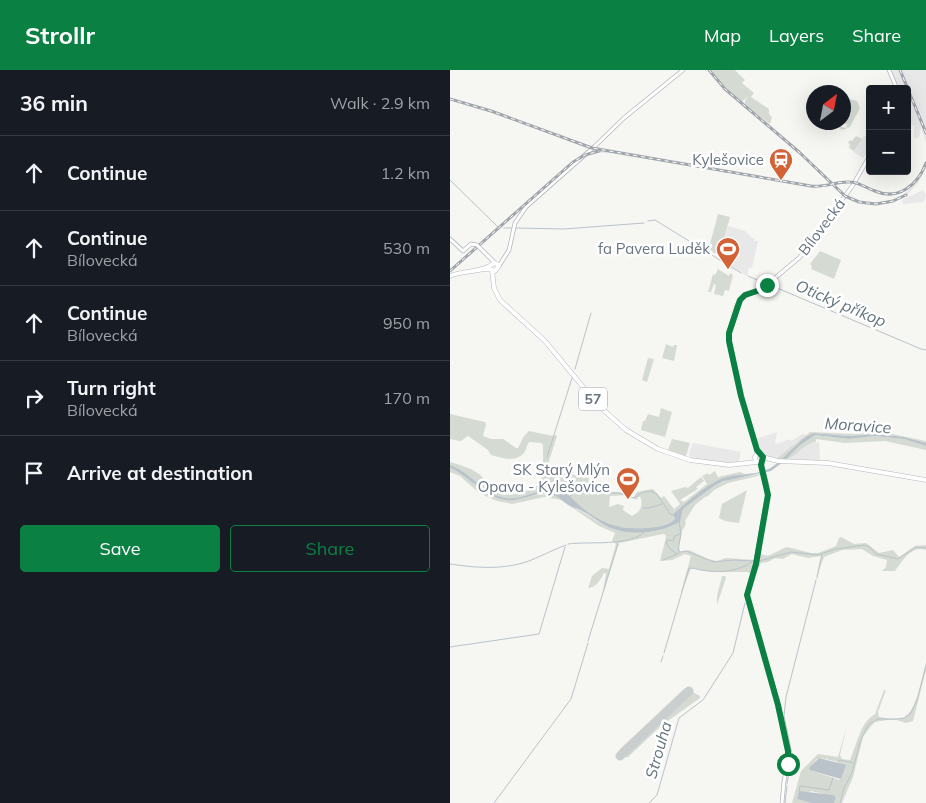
<!DOCTYPE html>
<meta charset="utf-8">
<style>
:root{--surface:#171b24;--page:#20242c;--text:#f1f3f6;--muted:#9ea1a6;--line:#363941;--accent:#0b8043}
body{margin:0;font-family:Mulish,sans-serif;background:var(--page);color:var(--text)}
.controls{position:absolute;right:15px;top:15px;display:grid;overflow:hidden;border-radius:5px;box-shadow:0 5px 20px #0002}
.controls button{width:45px;height:45px;display:grid;place-items:center;padding:0;border:0;border-bottom:1px solid var(--line);background:var(--surface);color:var(--text);font:25px sans-serif}
.compass{position:absolute;left:356px;top:15px;width:45px;height:45px;border-radius:50%;background:var(--surface);box-shadow:0 5px 20px #0002;rotate:32deg}
.stop{position:absolute;width:15px;height:15px;margin:-11px;border:4px solid #0b8043;border-radius:50%;background:#fff}
.stop.end{background:#0b8043;border-color:#fff;box-shadow:0 1px 5px #0008}
.list{margin:0;padding:0;list-style:none}
h2{display:flex;justify-content:space-between;align-items:center;height:65px;margin:0;padding:0 20px;font-size:21px}
h2 small{font-size:16px;font-weight:400;color:var(--muted)}
.list li{display:grid;grid-template-columns:32px 1fr auto;gap:15px;align-items:center;box-sizing:border-box;height:75px;padding:0 20px;border-top:1px solid var(--line)}
.list b{display:block;font-size:19px;white-space:nowrap}
.list p{margin:0;font-size:16px;white-space:nowrap;color:var(--muted)}
.list em{font-size:16px;font-style:normal;color:var(--muted)}
.actions{display:flex;gap:10px;padding:15px 20px}
.actions a{flex:1;padding:11px 0;border:1px solid var(--accent);border-radius:5px;text-align:center;font-size:18px;color:var(--accent)}
.actions .main{background:var(--accent);color:#fff}
.icon{flex:none;width:28px;height:28px;fill:none;stroke:currentColor;stroke-width:2;stroke-linecap:round;stroke-linejoin:round}
.map{position:relative;flex:none;width:476px;height:733px;overflow:hidden}
header{display:flex;align-items:center;gap:30px;box-sizing:border-box;height:70px;padding:0 25px;background:var(--accent);color:#fff}
header strong{font-size:24px}
nav{display:flex;gap:28px;margin-inline-start:auto;font-size:18px}
main{display:flex}
aside{flex:1;background:var(--surface)}
.map>svg:first-child{display:block}
.built{fill:#e7e8e7;fill-rule:evenodd}
.green{fill:#d5dbd3;fill-rule:evenodd}
.water{fill:#bac3c9}
.lines{fill:none;stroke-linecap:round;stroke-linejoin:round}
.stream{stroke:#bac3c9;stroke-width:1}
.runway{stroke:#cbcecf;stroke-width:9}
.secondary-casing{stroke:#b3b7bb;stroke-width:4.5}
.primary-casing{stroke:#b4b7bb;stroke-width:5}
.secondary{stroke:#fff;stroke-width:3}
.primary{stroke:#fff;stroke-width:4}
.rail-casing{stroke:#a0a5ab;stroke-width:3}
.rail{stroke:#fff;stroke-width:1;stroke-dasharray:4;stroke-linecap:butt}
.secondary-bridge-casing{stroke:#b3b7bb;stroke-width:4.5;stroke-linecap:butt}
.secondary-bridge{stroke:#fff;stroke-width:3}
.route{stroke:#0b8043;stroke-width:6}
.labels{text-anchor:middle;stroke-width:5;stroke-linejoin:round;paint-order:stroke}
.shield{fill:#fff;stroke:#959ea8;stroke-width:1}
.shield-label{font-size:14px;font-weight:bold;fill:#687582}
.poi-label{font-size:15px;fill:#687582;stroke:#fff;text-anchor:end}
.street-label{font-size:15px;fill:#687582;stroke:#fff}
.water-label{font-size:16px;font-style:italic;fill:#63767e;stroke:#fff}
</style>
<header>
<strong>Strollr</strong>
<nav><a>Map</a><a>Layers</a><a>Share</a></nav>
</header>
<main>
<aside>
<h2>36 min<small>Walk · 2.9 km</small></h2>
<ul class="list">
<li><svg class="icon" aria-label="ahead" viewBox="0 0 24 24"><path d="M12 20V5M6 11l6-6 6 6"/></svg><div><b>Continue</b></div><em>1.2 km</em></li>
<li><svg class="icon" aria-label="ahead" viewBox="0 0 24 24"><path d="M12 20V5M6 11l6-6 6 6"/></svg><div><b>Continue</b><p>Bílovecká</p></div><em>530 m</em></li>
<li><svg class="icon" aria-label="ahead" viewBox="0 0 24 24"><path d="M12 20V5M6 11l6-6 6 6"/></svg><div><b>Continue</b><p>Bílovecká</p></div><em>950 m</em></li>
<li><svg class="icon" aria-label="right" viewBox="0 0 24 24"><path d="M7 20v-9h11M14 6l5 5-5 5"/></svg><div><b>Turn right</b><p>Bílovecká</p></div><em>170 m</em></li>
<li><svg class="icon" aria-label="arrive" viewBox="0 0 24 24"><path d="M6 21V4h12l-3 4 3 4H6"/></svg><div><b>Arrive at destination</b></div></li>
</ul>
<div class="actions"><a class="main">Save</a><a>Share</a></div>
</aside>
<div class="map">
<svg width="476" height="733" viewBox="0 0 476 733">
<rect width="100%" height="100%" fill="#f6f6f3"/>
<!-- built -->
<path class="built" d="M258,0H260L275,18L350,81L382,113L403,111L430,122L443,123L455,119L464,112L472,101L476,90V99L467,114L455,127L441,133L421,135L409,133L398,128L382,115L361,117L160,83H143L124,92L0,202V200L120,93L132,85L146,81L131,76L41,41L0,30V28L37,38L131,74L145,78L361,116L380,114L349,83L274,20ZM395,113H403L426,123L436,125L447,124L462,118L447,129L436,132L422,133L409,131L399,127L384,115Z
M440,0H476V73L471,57L469,68H464V56L459,52L457,43V19H449Z
M414,66L420,69V80L413,88L403,82Z
M473,120L476,125L474,132L453,134L452,130Z
M278,156L295,161L302,168L305,169L304,171H308L302,198L299,197L297,206L269,189Z
M327,362L325,373L327,374L340,369L341,371L354,363L356,367L326,389L316,388L309,381L306,369Z
M369,372L370,390L339,389L357,374Z
M243,373L291,382L288,393L263,391L240,387L239,383Z"/>
<!-- green -->
<path class="green" d="M261,0H285L295,10L292,13L304,23L301,27L319,39V44L322,47L320,54L295,35V31L298,26L292,32L273,15Z
M399,29L407,31L410,38L400,57L392,60L388,57L386,53L392,57L397,58L396,55L399,56L393,52L394,35L396,30Z
M406,66L412,69L404,81L399,78L400,74L398,73L400,70L402,71Z
M268,144L280,147L270,183H264L259,178Z
M370,181L391,190L384,209L361,199L362,196L360,194Z
M268,199L279,206L280,203L283,205L279,221L275,220L273,226L264,224L266,215L264,214L261,222H258L263,204L265,205Z
M216,274L223,277L224,275H227L224,291L212,288Z
M198,288L204,289L197,312L192,310Z
M211,338L222,342L215,367L191,360L193,351H195L198,344L209,347Z
M0,344L35,352L36,354L33,366L41,369H53L66,378H68L74,366L79,361L103,366L106,365L107,366L99,391L100,395L104,397L106,403L121,404L135,408L136,406L139,407L138,418L139,421L169,422L177,425L160,426L159,437L168,434L174,436L173,440L182,446C190,442 194,436 190,426L186,430L183,428L187,422L203,419L211,428L214,426L224,439L230,434L221,421L235,417L238,418L251,407L254,411L246,417L248,419L230,430L234,432L257,414L252,406L258,403L259,405L265,401L268,407L290,402L295,404C263,410 248,425 223,444L225,449C217,456 206,457 196,458C171,460 152,454 133,438C126,433 121,425 112,422C93,414 74,431 56,428C33,424 21,402 0,395V392C10,395 21,398 29,404C34,407 36,415 41,419C55,429 76,424 89,414L93,397V375L91,373L79,372C77,375 76,380 74,383C65,393 51,388 41,385L38,380L18,366C6,374 14,371 0,369Z
M425,360H436L437,363L476,371V373L454,367L419,364L398,366L364,363L347,373L331,390L326,389L360,362L403,364Z
M365,365L399,369L425,366L454,369L476,376V380L435,371L395,373L366,369V372C352,374 345,389 334,390L349,376Z
M222,369L240,373L236,386L218,380Z
M0,398C20,406 32,427 54,430C74,432 93,416 112,430L94,427L62,434L47,431L29,423L10,406L0,402Z
M312,404L308,406L278,413L264,420L258,426L255,427L245,435L235,451L236,454L232,461L229,475L230,482L239,480L258,489L267,491L276,488L305,490L301,504L298,502H262L241,498L231,524V522L241,486L235,484L222,490L210,491L216,467V465L213,464L169,473L152,527L156,503H154C151,509 146,518 138,518L142,506L152,498L159,499L166,474L162,471L165,463L149,456L120,436C134,441 145,451 158,457C181,467 208,464 230,452L233,439L264,416L280,409Z
M297,420L289,453L275,451L269,448L272,434Z
M391,467L404,474L416,473L429,483L443,480L449,487L465,476L476,475V480C461,475 452,492 445,501H432L436,497L437,490L423,486L412,479L392,480L374,487L366,508L371,486L358,488L342,484L333,489L325,488L318,492L311,493L306,504L304,503L308,493V482C319,491 326,480 337,477L361,483H368L386,476L389,468Z
M272,506H275L276,508L267,535V526Z
M476,592V600L463,651L456,653L447,650H437L425,652L421,656L413,667L403,707L392,733H384L386,727L361,721L347,729L361,733H342L351,701L368,684L388,687L397,656L390,685L392,689L400,690C407,675 410,652 425,644L434,620H436L428,642L429,647C436,648 446,650 453,648C467,642 472,606 476,592ZM371,688L388,692L390,710L359,700L367,689Z
M235,618L250,626V628L212,655L177,688L174,684L180,675L168,684L167,683L170,679Z"/>
<!-- water -->
<path class="water" d="M364,363L398,366L425,364L454,367L476,373V376L454,369L425,366L399,369L365,365L349,376L333,392L321,401L274,411L264,416L233,439L230,452C208,464 179,467 156,456C147,451 139,444 130,440C127,438 123,438 120,436C113,432 108,426 100,424C86,421 71,432 55,430C32,427 20,406 0,398V395C21,402 33,424 56,428C74,431 93,414 112,422C121,425 126,433 133,438C152,454 171,460 196,458C206,457 218,456 225,449L223,444C238,432 255,415 273,408C289,403 308,406 322,397C337,387 346,370 364,363Z
M369,688L396,695L391,709L359,700L360,697Z
M349,721L383,725L386,727L384,733H361L347,729Z"/>
<g class="lines">
<!-- stream -->
<path class="stream" d="M0,110L48,157
M198,151L205,150L291,203
M54,158H62
M66,158L114,159L194,153
M298,206L316,214
M320,215L471,279L476,280
M125,299L141,243
M97,387L122,308
M120,427L123,423H169L184,428L193,422L201,421L207,424L220,444L224,445
M193,438H199L212,434
M229,451L231,464L228,480L230,482L236,481L264,492L283,490L304,491
M118,474C137,471 181,477 194,462
M229,483L227,484L220,479L216,472L218,470L223,471L225,466L230,464
M213,490L227,484
M0,494C27,498 53,500 79,491C91,486 103,480 116,475
M304,505L309,491L341,482L368,485L386,479L414,475L420,477L426,484L448,489L466,477L476,478
M367,508L372,484
M138,571L168,474
M0,577L89,564L115,477
M214,583L239,498C246,498 252,501 259,501C274,503 290,500 302,492
M211,592L213,586
M388,692L390,690L403,693
M337,714L342,684L334,646L336,627L366,510
M349,721L350,716L379,720L383,708
M44,733L121,629L138,573
M199,733L207,725L229,648L253,630L283,583L295,533
M335,733L337,716
M390,733L394,718L402,703L410,672L415,661L419,654L428,649H447L454,648L461,643L467,630L476,596"/>
<!-- runway -->
<path class="runway" d="M170,686L239,621"/>
<!-- secondary casing -->
<g class="secondary-casing">
<path id="secondary" d="M439,0L447,19
M0,169L13,181L21,174L27,175
M29,177L45,193
M49,196L59,180L65,153L76,137L145,76L174,48L233,0
M307,385V379L289,319L279,271L280,259L287,235L293,227L313,218L350,187L403,115L420,85
M311,391L317,416V427L305,496L297,525L328,633L338,681V691L334,711L332,733"/>
</g>
<!-- primary casing -->
<g class="primary-casing">
<path id="primary" d="M42,200L44,218L50,230L95,271L148,335L176,360L208,379L240,390L279,395L307,392
M0,206C13,200 33,203 44,193L47,194L49,196L45,201L39,199H31
M305 388a4 4 0 1 1 8 0a4 4 0 1 1-8 0Z
M312,387L328,391L378,393L476,410"/>
</g>
<!-- secondary -->
<use href="#secondary" class="secondary"/>
<!-- primary -->
<use href="#primary" class="primary"/>
<!-- rail casing -->
<g class="rail-casing">
<path id="rail" d="M259,0L275,19L349,82L395,126L409,132L426,134L443,131L456,125
M450,0L476,63
M0,29L41,41L142,78L361,116C375,118 386,111 400,112C409,112 416,118 425,121C448,131 468,115 476,93
M0,201L123,92L135,85L149,81"/>
</g>
<!-- rail -->
<use href="#rail" class="rail"/>
<!-- secondary-bridge casing -->
<g class="secondary-bridge-casing">
<path id="secondary-bridge" d="M27,175L29,177"/>
</g>
<!-- secondary-bridge -->
<use href="#secondary-bridge" class="secondary-bridge"/>
</g>
<g class="lines">
<!-- route -->
<path class="route" d="M317,215L310,220L295,225L290,230L279,263V271L291,326L307,380L313,387L311,395L318,425L306,494L297,525L328,635L338,681V694"/>
</g>
<!-- icons -->
<defs>
<g id="station-pin" transform="scale(1.25)"><path d="M0 17L-7.5 6A9.5 9.5 0 1 1 7.5 6Z" fill="#d36336" stroke="#fff"/><path d="M-3-6H3Q5-6 5-4V2Q5 4 3 4L4.5 6H3L1.5 4h-3L-3 6H-4.5L-3 4Q-5 4-5 2V-4Q-5-6-3-6ZM-3.5-4v3h7v-3ZM-3.5 1v1.5H-2V1ZM2 1v1.5H3.5V1Z" fill="#fff"/></g>
<g id="stadium-pin" transform="scale(1.25)"><path d="M0 17L-7.5 6A9.5 9.5 0 1 1 7.5 6Z" fill="#d36336" stroke="#fff"/><path d="M0-5a6.5 5 0 1 0 0 10a6.5 5 0 1 0 0-10ZM-3.5-1.8h7v3.6h-7Z" fill="#fff"/></g>
</defs>
<g fill-rule="evenodd">
<use href="#station-pin" x="331" y="90"/>
<use href="#stadium-pin" x="278" y="179"/>
<use href="#stadium-pin" x="178" y="409"/>
</g>
<g class="labels">
<!-- shield labels -->
<rect class="shield" x="129" y="317.5" width="28" height="23" rx="4"/>
<g class="shield-label">
<text x="143" y="334">57</text>
</g>
<!-- poi labels -->
<g class="poi-label">
<text x="314" y="95">Kylešovice</text>
<text x="260" y="184">fa Pavera Luděk</text>
<text x="160" y="405">SK Starý Mlýn<tspan x="160" dy="17">Opava - Kylešovice</tspan></text>
</g>
<!-- street labels -->
<g class="street-label">
<text transform="translate(372 157) rotate(-53)" y="5">Bílovecká</text>
</g>
<!-- water labels -->
<g class="water-label">
<text transform="translate(391 233) rotate(23)" y="6">Otický příkop</text>
<text transform="translate(408 355) rotate(4)" y="6">Moravice</text>
<text transform="translate(208 680) rotate(-74)" y="6">Strouha</text>
</g>
</g>
</svg>
<div class="controls">
<button>+</button>
<button>−</button>
</div>
<svg class="compass" viewBox="-18 -18 36 36"><path d="M0-13l5 13h-10z" fill="#e53935"/><path d="M0 13l5-13h-10z" fill="#9ea1a6"/></svg>
<div class="stop" style="left:338px;top:694px"></div>
<div class="stop end" style="left:317px;top:215px"></div>
</div>
</main>
